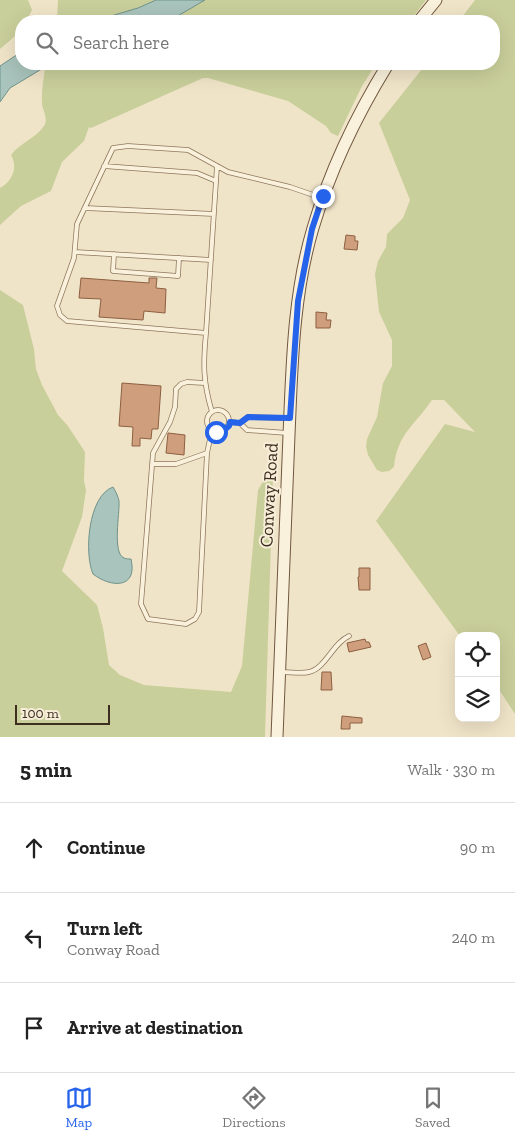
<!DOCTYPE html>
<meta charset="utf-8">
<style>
:root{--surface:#fff;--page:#f6f6f6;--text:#222;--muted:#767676;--line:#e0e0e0;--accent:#2563eb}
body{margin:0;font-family:"Zilla Slab",serif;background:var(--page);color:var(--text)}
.controls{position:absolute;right:15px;bottom:15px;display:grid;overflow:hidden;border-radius:10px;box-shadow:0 5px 20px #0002}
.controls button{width:45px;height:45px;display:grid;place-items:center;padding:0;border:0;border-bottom:1px solid var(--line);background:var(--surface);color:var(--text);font:25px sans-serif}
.scale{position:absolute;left:15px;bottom:12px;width:95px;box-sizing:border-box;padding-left:5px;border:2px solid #3d2e20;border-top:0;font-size:14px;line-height:18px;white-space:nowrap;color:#3d2e20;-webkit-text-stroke:4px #f7eed8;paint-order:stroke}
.stop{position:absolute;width:15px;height:15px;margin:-11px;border:4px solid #2563eb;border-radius:50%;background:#fff}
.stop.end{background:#2563eb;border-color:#fff;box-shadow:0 1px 5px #0008}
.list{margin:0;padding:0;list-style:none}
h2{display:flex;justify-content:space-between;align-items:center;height:65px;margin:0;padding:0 20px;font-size:21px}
h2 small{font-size:16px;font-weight:400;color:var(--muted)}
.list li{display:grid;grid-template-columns:32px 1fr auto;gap:15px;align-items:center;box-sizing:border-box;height:90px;padding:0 20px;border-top:1px solid var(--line)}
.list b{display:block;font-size:19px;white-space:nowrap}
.list p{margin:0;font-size:16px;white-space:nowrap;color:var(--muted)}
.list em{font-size:16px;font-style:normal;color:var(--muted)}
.icon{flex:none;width:28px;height:28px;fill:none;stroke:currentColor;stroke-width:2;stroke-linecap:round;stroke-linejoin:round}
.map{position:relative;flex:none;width:515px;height:737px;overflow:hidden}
.search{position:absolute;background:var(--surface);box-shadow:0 5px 20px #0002;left:15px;right:15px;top:15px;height:55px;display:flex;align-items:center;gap:12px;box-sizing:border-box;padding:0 18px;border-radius:20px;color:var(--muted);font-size:19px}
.sheet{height:335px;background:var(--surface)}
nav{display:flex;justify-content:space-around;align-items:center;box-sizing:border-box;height:70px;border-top:1px solid var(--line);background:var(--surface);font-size:14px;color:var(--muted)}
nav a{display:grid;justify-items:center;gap:2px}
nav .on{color:var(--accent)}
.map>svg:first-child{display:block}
.green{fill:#c9cf9b}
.water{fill:#a9c4bc;stroke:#6f938a}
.building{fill:#cf9f7d;stroke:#8d5f41}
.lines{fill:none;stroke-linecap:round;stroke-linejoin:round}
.lane-casing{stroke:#8d765c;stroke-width:5.5}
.secondary-casing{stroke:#6f573f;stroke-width:13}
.lane{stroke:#faf1dc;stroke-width:4}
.secondary{stroke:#faf1dc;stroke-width:11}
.route{stroke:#2563eb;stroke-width:6}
.labels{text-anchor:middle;stroke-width:4;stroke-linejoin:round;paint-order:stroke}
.street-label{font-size:18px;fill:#3d2e20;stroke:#f7eed8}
</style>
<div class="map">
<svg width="515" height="737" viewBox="0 0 515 737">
<rect width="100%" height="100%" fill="#f0e4c8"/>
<!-- green -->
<path class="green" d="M0,0H28L32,10L26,21H21V31L0,49Z
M58,0H426L410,21H57Z
M475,0H515V714L496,685V636H460L376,521L445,424L475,432L444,400H432C415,425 397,434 394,467L389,471L382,472L377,470L368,455L366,447L367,439L377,417L383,383L392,366V340L379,312L375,274L378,261L386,247L387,234L403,218L410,200L379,123L426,64H494V21H459Z
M56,64H376L362,86L338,136L331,133L326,126L288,101L208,78H203L91,128L89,127L84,141L62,162L51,191L21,206L0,225V188C13,181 18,167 11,155C20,143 36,138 44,126C49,118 42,110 42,103C41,91 44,79 45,67Z
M0,290L23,305L34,349L36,369L42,385L58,415L68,426L85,452L84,481L86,490L82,517L62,571L97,605L103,628L109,665L120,675L144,685L231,692L242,666L258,490L264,480L273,475L265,737H0Z"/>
<!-- water -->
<path class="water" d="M156,0H205L169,21H94L138,8Z
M21,52V64H56L45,67L10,88L0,102V66Z
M113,487C116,492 118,496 119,501C120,513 112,553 124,558C126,559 129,559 131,559C138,589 111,588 93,574C84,553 88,496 113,487Z"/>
<!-- building -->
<path class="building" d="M346,235L355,236V241H358L357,250L344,249Z
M81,278L149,283V278H157L156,288L166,289L165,313L144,311L143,320L99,317L101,299L79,298Z
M316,312L327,313L326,320H331L330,328H316Z
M122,383L161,386L158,429H152L151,439L140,438V446H132L133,427L119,426Z
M168,433L185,435L184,455L166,453Z
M359,568H370V590H359L358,577H359Z
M365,639L366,642H369L371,647L349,652L347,643Z
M426,643L431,657L423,660L418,646Z
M322,672H331L332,690H321Z
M342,716L362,718V723H350V729H341Z"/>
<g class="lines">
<!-- lane casing -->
<g class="lane-casing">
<path id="lane" d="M104,166L197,173L216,181
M85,208L214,214
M75,252L211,260
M114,254L113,271L178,276L179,258
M206,333L217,166
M205,383L187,382L181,384L176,389L175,407L170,422L153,453L141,604L148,619L186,624L195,619L199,612L207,453L212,430
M207 421a11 11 0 1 1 22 0a11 11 0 1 1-22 0Z
M212,412C203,382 203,364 206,333L67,321L60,315L57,306L74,258L77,224L113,148L128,146L188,150L228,172L290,187L322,198
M230,422L240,423L248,417L288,418
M240,423L247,430L287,433
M152,464H176L207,453
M282,672C291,672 301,674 309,672C325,669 333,643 349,636"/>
</g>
<!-- secondary casing -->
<g class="secondary-casing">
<path id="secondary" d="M419,21L436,0
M277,737C281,636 285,535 289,435C292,366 293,295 313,228C330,170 356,116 388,64"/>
</g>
<!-- lane -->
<use href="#lane" class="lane"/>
<!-- secondary -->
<use href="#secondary" class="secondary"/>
</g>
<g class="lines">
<!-- route -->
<path class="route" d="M216,432L223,431L229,426L230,422L240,423L248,417L290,418L298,301L312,229L323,196"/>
</g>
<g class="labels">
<!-- street labels -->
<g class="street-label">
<text transform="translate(269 495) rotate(-87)" y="6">Conway Road</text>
</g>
</g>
</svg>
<div class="controls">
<button><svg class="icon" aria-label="locate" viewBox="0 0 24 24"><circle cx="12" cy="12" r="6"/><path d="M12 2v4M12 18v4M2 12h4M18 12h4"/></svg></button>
<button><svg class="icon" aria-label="layers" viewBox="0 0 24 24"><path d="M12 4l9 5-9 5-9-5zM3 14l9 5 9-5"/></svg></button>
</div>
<div class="scale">100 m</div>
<div class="stop" style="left:216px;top:432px"></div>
<div class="stop end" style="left:323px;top:196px"></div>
<div class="search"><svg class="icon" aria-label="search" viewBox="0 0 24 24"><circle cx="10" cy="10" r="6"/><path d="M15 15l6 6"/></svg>Search here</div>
</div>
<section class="sheet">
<h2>5 min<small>Walk · 330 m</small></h2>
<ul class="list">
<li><svg class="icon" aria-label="ahead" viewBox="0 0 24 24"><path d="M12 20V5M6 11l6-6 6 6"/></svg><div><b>Continue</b></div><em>90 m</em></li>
<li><svg class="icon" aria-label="left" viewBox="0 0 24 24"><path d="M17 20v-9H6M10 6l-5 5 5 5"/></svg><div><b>Turn left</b><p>Conway Road</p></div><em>240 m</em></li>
<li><svg class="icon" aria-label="arrive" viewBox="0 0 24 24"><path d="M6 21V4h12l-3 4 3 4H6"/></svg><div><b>Arrive at destination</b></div></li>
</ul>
</section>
<nav>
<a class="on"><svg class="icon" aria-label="map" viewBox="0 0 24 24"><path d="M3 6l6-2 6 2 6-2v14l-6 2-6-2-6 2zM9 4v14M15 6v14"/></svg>Map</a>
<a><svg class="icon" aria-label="directions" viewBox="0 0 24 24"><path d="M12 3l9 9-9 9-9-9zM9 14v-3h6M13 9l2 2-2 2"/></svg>Directions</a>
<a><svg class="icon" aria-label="saved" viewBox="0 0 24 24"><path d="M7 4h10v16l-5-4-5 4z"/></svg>Saved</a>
</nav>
